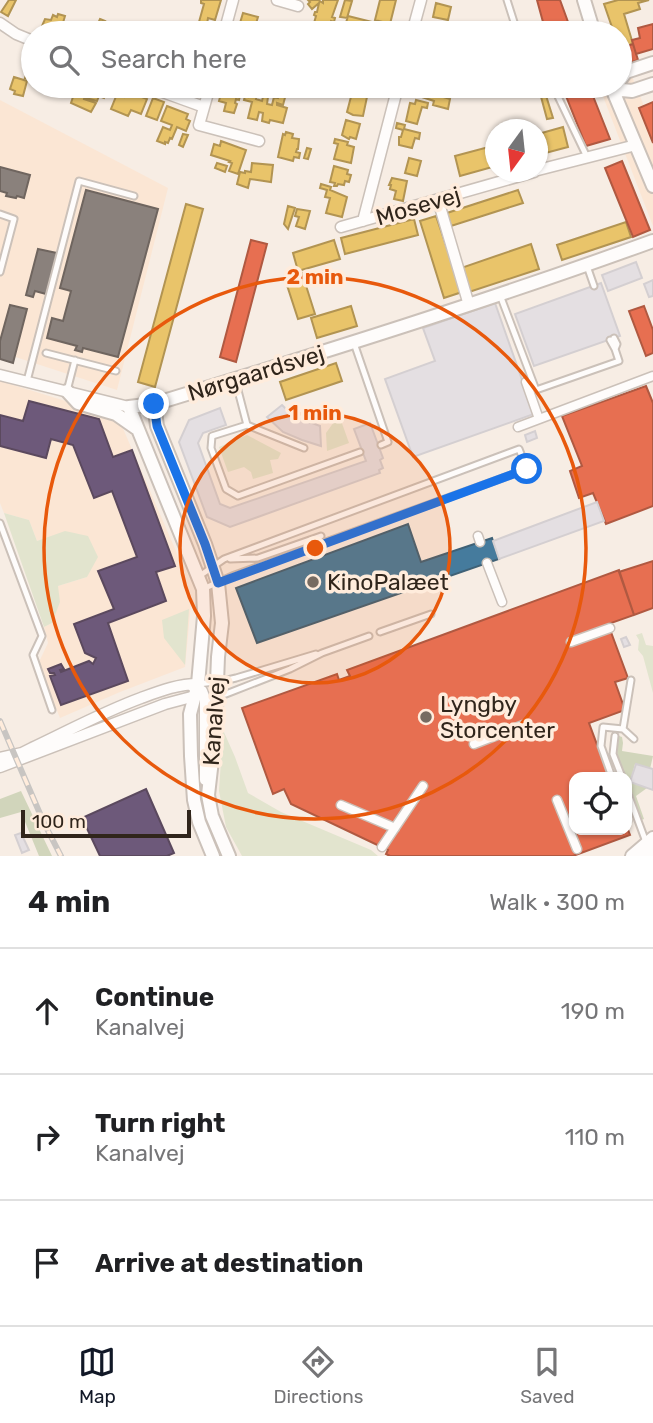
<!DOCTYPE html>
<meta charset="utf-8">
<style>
:root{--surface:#fff;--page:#f2f2f2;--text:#202124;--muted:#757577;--line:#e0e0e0;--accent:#111827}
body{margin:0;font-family:Rubik,sans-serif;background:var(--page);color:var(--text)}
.controls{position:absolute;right:21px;bottom:21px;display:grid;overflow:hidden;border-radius:14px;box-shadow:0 2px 5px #0004}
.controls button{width:63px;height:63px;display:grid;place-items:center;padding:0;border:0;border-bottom:2px solid var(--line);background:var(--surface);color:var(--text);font:35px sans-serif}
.compass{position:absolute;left:485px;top:119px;width:63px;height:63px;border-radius:50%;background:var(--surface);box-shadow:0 2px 5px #0004;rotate:195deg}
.scale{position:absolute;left:21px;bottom:18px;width:170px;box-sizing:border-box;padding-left:7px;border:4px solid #30251b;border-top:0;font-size:19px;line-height:24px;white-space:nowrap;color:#30251b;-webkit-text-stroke:5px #ffecdc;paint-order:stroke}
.stop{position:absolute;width:21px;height:21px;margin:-16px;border:5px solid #1a73e8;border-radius:50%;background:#fff}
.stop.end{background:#1a73e8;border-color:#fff;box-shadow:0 2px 7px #0008}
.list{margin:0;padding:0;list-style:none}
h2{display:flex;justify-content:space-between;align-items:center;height:91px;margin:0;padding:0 28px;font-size:30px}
h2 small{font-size:23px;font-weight:400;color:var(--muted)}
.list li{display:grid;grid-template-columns:46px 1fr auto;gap:21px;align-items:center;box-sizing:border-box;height:126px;padding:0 28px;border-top:2px solid var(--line)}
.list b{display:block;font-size:26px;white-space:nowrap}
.list p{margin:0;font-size:23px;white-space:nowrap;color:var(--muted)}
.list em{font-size:23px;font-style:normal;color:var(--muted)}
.icon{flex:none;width:38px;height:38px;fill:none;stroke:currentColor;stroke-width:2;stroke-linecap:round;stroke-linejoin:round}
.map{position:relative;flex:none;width:653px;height:856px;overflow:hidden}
.search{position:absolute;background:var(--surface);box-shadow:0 2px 5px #0004;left:21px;right:21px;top:21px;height:77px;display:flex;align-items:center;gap:18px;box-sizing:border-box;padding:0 24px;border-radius:38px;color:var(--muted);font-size:26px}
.sheet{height:469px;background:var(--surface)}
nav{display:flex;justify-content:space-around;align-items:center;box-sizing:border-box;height:98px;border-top:2px solid var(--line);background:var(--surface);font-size:19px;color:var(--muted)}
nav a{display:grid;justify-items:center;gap:4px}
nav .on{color:var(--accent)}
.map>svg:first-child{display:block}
.built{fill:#fbe6d4}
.green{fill:#e2e4ce}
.forest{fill:#d1d5bb}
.homes{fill:#e9c46a;stroke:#b29452;stroke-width:2}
.shops{fill:#e76f51;stroke:#b05941;stroke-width:2}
.offices{fill:#6d597a;stroke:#5b495e;stroke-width:2}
.public{fill:#457b9d;stroke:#3f6176;stroke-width:2}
.industry{fill:#8a817c;stroke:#6f655f;stroke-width:2}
.building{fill:#e4dfe2;stroke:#d4cfd1;stroke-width:2}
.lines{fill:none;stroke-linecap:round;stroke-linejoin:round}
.service-casing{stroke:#cbc1b9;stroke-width:9}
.pedestrian-casing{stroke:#cbc1b9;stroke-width:11}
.minor-casing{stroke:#cbc1b9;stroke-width:13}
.tertiary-casing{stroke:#cbc1b9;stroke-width:16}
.service{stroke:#fefcfb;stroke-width:5}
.pedestrian{stroke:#fefcfb;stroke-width:8}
.minor{stroke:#fefcfb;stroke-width:10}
.tertiary{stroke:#fefcfb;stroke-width:12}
.rail-casing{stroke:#c8c5c2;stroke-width:6}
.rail{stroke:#ffecdc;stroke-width:3.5;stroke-dasharray:10;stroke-linecap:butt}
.route{stroke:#1a73e8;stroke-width:9}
.ring{fill:none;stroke:#e8590c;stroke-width:3.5}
.poi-dot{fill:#766b61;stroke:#ffecdc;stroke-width:2.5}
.labels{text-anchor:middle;stroke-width:7;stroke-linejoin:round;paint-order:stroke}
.street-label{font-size:23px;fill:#30251b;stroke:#ffecdc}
.poi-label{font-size:23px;fill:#30251b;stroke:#ffecdc;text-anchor:start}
.centre{fill:#e8590c;stroke:#ffecdc;stroke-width:3.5}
.ring-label{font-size:21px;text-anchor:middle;font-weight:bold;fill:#e8590c;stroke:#ffecdc;stroke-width:7;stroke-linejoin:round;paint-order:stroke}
</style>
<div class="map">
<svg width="653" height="856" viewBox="0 0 653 856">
<rect width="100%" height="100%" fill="#f7ede4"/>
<!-- built -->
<path class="built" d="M620,47L653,128V226L599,86H620Z
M0,100L168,188L117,390L0,352Z
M0,381L118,417L176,551L191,603L185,667L120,692L60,718L38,664L48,643L44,627L52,623L58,586L87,577L65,532L37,541L29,520L4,513L0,503Z"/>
<!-- green -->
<path class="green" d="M339,415L349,443L327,451L326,433Z
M247,435L281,453L278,459L270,460L273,473L253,479L251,472L244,467L228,472L219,447Z
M4,513L29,520L37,541L65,531L88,536L98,557L87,577L58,586L60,602L52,623L44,627Z
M189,609L185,665L164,638L162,620Z
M642,633L646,645L653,646V693L643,656L638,650L639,640L636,635Z
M223,730L235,757L248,793L281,812L371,850L378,856H242L226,827L219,791Z"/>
<!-- forest -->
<path class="forest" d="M619,736L622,737L623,743L622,751L653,756L650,769L635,764L630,782L647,788L636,796L644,819L641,820L627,777H625L617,753Z
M21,791L52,856H39L21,812L0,818V799Z"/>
<!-- homes -->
<path class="homes" d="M9,0H16L8,16L1,12Z
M201,0H221L215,20L208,18L207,24L199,22L204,4L201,3Z
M308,0H318L323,3V0H338L332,17L335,18L334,22L331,21L330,25L338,27L339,24L345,26L343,33H326L319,31L320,25L314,23L316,16L314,15L315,12H317L319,3L312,9L308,4L310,2Z
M345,0L352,1L347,18L340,17Z
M380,0H396L390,24L375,20Z
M618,0H649L638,3L640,9L624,14L633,44L620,48V33H614L604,4Z
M436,3L451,7L448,20L433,17Z
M243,13L258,17L253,33H237Z
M58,14L65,16L60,33H46L48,27L42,26L45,19L51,20L53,15L57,17Z
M348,16L376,23L374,32L380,33H366L357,31V33H343Z
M100,19L105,21L103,24L113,28L111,33L96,28Z
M259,26L275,30L274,33H257Z
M286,26L307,32V33H284Z
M30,64L33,65V80L25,78Z
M14,77L27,81L23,96L14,94L15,91L10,89Z
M63,86L71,89L68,96L60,93Z
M69,86H115L111,96L106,93L104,98L99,96L97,101L86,98L88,93H86L84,99L96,103L91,112L71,103L74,94L78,96L80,90Z
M180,86L195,87V86H201L197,97L186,92L188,89Z
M223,86H239V88L242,89L241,93L238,92L237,94V96H240L239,100L236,99L235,103L237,104L234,113L224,111L226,103L219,101Z
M251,86L259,88L256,99L262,101L265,89L269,90L267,104L272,105L274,97L278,98L279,96L286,94L283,105L277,103V105L287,108L283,123L270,120L269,123L262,121L263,113L259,112L257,120L248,118L252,102L244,100L245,96L248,97Z
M355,86H371L369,93L354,89Z
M425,86H440L437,95L450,99L448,109L433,105L434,101L422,97Z
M532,86H543L553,118L547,119L540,93L535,94Z
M126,91L147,99L141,114L131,110L128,116L111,109L117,94L124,97Z
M352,93L367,97L363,116L353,115L347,112Z
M153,98L164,102L157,120L146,116Z
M416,100L428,103L427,108L422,107L417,124L406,121L410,103L415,104Z
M167,106L188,114L186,119L190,121L186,131L177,127L172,139L170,138L168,143L165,142V144L157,141L163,127L170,130L172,125L161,121Z
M346,120L360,124L356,139L350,137L349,139L342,135Z
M397,123L405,125L404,129L420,133L419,139L415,138L412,148L399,145V137H401L403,130L396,128Z
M563,127L568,147L538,155V134Z
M286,132L293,134L292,138L299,139L298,149H297L296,152L300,153L299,158L294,157L293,161L278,157L283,134L285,135Z
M183,134L188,135L183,147L179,145Z
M335,139L348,142L347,145L354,147L351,163L334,159L338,144L334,143Z
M221,141L246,150L238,174L229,171L232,163L229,162L230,161L211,155L214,144L220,146Z
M496,145V166L460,176L455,156Z
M307,148L311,149L308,159L304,158Z
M409,158L421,161L417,176L405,173Z
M217,163L227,166L225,172L215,168Z
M252,163L273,165L271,182L250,179L248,188L237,184L240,172L245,173V171L251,172Z
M334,166L348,170L347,174L351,175L349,182L345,181L344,185L338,184L337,186H334L335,183L330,182Z
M392,178L407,181L403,201L394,199L396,191L390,189L391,185H389Z
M321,184L331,187L330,190L347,197L342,217L326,213L330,198L325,197L327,190L320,188Z
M518,190L523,203L451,226L447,213Z
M186,204L203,209L155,387L138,382Z
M288,206L295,208L288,229L284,224Z
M297,209L310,211L305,229L296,226L299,217L295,216Z
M436,216L462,292L444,298L420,221Z
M414,219L418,235L345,254L341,238Z
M626,222L631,237L562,260L557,245Z
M334,240L340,259L298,271L293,253Z
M531,244L539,269L469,292L461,268Z
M302,273L315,314L298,319L285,279Z
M351,306L357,326L317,338L311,318Z
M336,363L342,381L286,400L280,382Z"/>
<!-- shops -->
<path class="shops" d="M537,0H560L572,33H546Z
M653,24V49L636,54L632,40L640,38L638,28Z
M633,44L638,60L624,65L620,48Z
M562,86H589L610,139L586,146Z
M653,102V143L639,108Z
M622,161L650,230L633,237L605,168Z
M251,240L267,244L236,362L220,357Z
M644,306L653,330V353L646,356L629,311Z
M646,386L653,403V506L606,524L593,493L579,498L570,471L582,466L562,416Z
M653,561V608L634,615L619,572Z
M619,570L634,615L608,624L628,678L615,682L625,710L589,723L609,777H574V830H627V827L630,835L573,856H390L386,854L388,850L291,804L284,789L273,794L242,708L337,674L339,680L350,676L347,670Z"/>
<!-- offices -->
<path class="offices" d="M29,401L99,419L113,457L132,450L175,566L156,572L166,601L108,623L128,681L61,705L50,676L55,675L54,673H50L48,669L61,664L64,669L60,670L61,672L89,661L93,664L96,658L85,653L74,624L114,609L98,571L137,557L112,491L94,498L73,445L51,439L46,458L0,446V415L23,421Z
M146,789L174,853L167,856H100L82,818Z"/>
<!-- public -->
<path class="public" d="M408,524L421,562L492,538L499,559L257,643L236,588Z"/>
<!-- industry -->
<path class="industry" d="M0,167L30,175L24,198L17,196L16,198L6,196L7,193L0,191Z
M86,190L158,209L118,357L83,348L82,352L75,350L77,346L47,338L52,318L63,321L71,291L60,288Z
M38,249L57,253L46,294L35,291L33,297L26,295Z
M10,305L27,309L13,363L0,359V341Z"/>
<!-- building -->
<path class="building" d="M636,262L642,278L608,291L602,275Z
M653,280V296L649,297L644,284Z
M601,283L620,336L534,366L515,314Z
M495,303L534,414L413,457L385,379L435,361L423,328Z
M282,405L293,416L320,426L321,446L302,440L283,432L267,417Z
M220,408L226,425L203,433L198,443L220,504L230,508L366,461L354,429L370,423L383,458L380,460L383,468L379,470L380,473L230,527L207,517L179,442L189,420Z
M535,431L537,438L527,442L525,435Z
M597,502L604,521L499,559L493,541Z
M626,637L630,645L624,647L621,639Z
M636,764L653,769V790L630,782Z
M21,833L29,850L22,853L15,835Z"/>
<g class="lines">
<!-- service casing -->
<g class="service-casing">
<path id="service" d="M507,0L514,22
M553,86L587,157
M0,214L14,219L0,272
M587,266L594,286
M500,295L536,390L619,361L615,349L610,340
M614,338L617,344L615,349
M354,343L388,442L381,445
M46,353L116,371
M235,379L247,425L304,448
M27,381L79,181L134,196
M67,391L75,360
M247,425L212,436L211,448L226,489L238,496L360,452
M0,523L42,636L33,655L52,710
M230,559L258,558L321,536
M198,577L224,559L519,449L527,469L232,576L203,589
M380,632L431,614
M198,684L223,681L236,678L316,654
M219,695L226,694L290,669L322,653L369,636
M623,729L631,680
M615,736L613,754L622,777
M612,777L601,746L603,727L623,729L634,739
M627,791L646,842
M627,817L628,821"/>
</g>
<!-- pedestrian casing -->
<g class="pedestrian-casing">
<path id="pedestrian" d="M526,382L539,419
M518,427L653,376
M478,536L480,542
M487,563L502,602
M571,642L610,628
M474,744L526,724
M557,800L577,849
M341,805L395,828
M382,847L423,786"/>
</g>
<!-- minor casing -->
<g class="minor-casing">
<path id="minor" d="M277,0L298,6
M0,23L16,34L33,41
M224,33L233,0
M412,33L421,0
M146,86L204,107
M210,86L199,125L259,141
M538,170L636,145
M438,200L469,305
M363,221L398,86
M341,227L534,172
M0,375L129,407
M192,686L202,691L205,699V780
M0,758L22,753L32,748C68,731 103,712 141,698C160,691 178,684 198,684
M0,767L165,704L195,696"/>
</g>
<!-- tertiary casing -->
<g class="tertiary-casing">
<path id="tertiary" d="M584,0L594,33
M620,80L626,72L653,63
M611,86L653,186
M612,89L632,91L653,84
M67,391L78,403L116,414L136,428
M154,404L157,426L205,544L218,583L222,623L218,657L215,734L208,795L212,816L229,856
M213,856L199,822L194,800L191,756L190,714L198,684L204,616L203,589L129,407L154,404C321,353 488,301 653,241
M632,856L653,838
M646,856L653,850"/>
</g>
<!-- service -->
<use href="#service" class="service"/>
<!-- pedestrian -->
<use href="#pedestrian" class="pedestrian"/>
<!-- minor -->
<use href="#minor" class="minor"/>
<!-- tertiary -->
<use href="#tertiary" class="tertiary"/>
<!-- rail casing -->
<g class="rail-casing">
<path id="rail" d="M0,721L44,823L61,856"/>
</g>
<!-- rail -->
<use href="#rail" class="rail"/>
</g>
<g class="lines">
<!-- route -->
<path class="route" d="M154,404L157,426L205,544L218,583L527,469"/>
</g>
<!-- distance rings -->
<circle cx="315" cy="548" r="135" fill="#e8590c" fill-opacity=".12"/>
<g class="ring">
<circle cx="315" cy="548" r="135"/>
<circle cx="315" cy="548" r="271"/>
</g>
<!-- markers -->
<g class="poi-dot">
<circle cx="313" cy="582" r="7"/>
<circle cx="426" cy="717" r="7"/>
</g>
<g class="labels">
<!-- street labels -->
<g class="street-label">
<text transform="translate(418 206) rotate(-16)" y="8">Mosevej</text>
<text transform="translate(256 373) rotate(-17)" y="8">Nørgaardsvej</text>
<text transform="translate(214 721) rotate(-86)" y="8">Kanalvej</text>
</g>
<!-- poi labels -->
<g class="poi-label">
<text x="327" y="590">KinoPalæet</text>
<text x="440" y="712">Lyngby<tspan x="440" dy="26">Storcenter</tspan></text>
</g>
</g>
<circle cx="315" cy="548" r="10" class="centre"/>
<g class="ring-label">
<text x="315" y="284">2 min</text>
<text x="315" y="420">1 min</text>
</g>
</svg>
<div class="controls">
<button><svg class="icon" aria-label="locate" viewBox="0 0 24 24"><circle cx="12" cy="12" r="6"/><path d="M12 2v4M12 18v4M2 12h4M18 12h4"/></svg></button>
</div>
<svg class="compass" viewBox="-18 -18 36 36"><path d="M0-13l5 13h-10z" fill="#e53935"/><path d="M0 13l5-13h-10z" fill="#757577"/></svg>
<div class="scale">100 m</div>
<div class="stop" style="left:527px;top:469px"></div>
<div class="stop end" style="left:154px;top:404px"></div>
<div class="search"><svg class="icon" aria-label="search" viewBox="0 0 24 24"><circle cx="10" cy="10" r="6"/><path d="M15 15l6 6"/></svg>Search here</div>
</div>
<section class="sheet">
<h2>4 min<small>Walk · 300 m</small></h2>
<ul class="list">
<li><svg class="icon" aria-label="ahead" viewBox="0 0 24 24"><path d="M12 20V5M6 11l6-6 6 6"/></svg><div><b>Continue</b><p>Kanalvej</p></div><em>190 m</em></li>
<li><svg class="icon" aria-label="right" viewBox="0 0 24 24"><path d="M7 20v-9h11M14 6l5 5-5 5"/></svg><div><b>Turn right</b><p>Kanalvej</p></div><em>110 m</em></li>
<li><svg class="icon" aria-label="arrive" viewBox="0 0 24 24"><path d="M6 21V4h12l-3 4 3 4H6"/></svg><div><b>Arrive at destination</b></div></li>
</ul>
</section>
<nav>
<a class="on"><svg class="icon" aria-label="map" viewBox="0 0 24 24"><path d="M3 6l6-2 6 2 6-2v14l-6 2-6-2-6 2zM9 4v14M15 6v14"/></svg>Map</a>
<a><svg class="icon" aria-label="directions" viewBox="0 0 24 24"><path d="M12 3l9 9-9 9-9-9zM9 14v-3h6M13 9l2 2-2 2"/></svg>Directions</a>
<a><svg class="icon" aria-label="saved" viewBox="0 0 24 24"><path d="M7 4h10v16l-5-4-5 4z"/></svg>Saved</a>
</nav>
